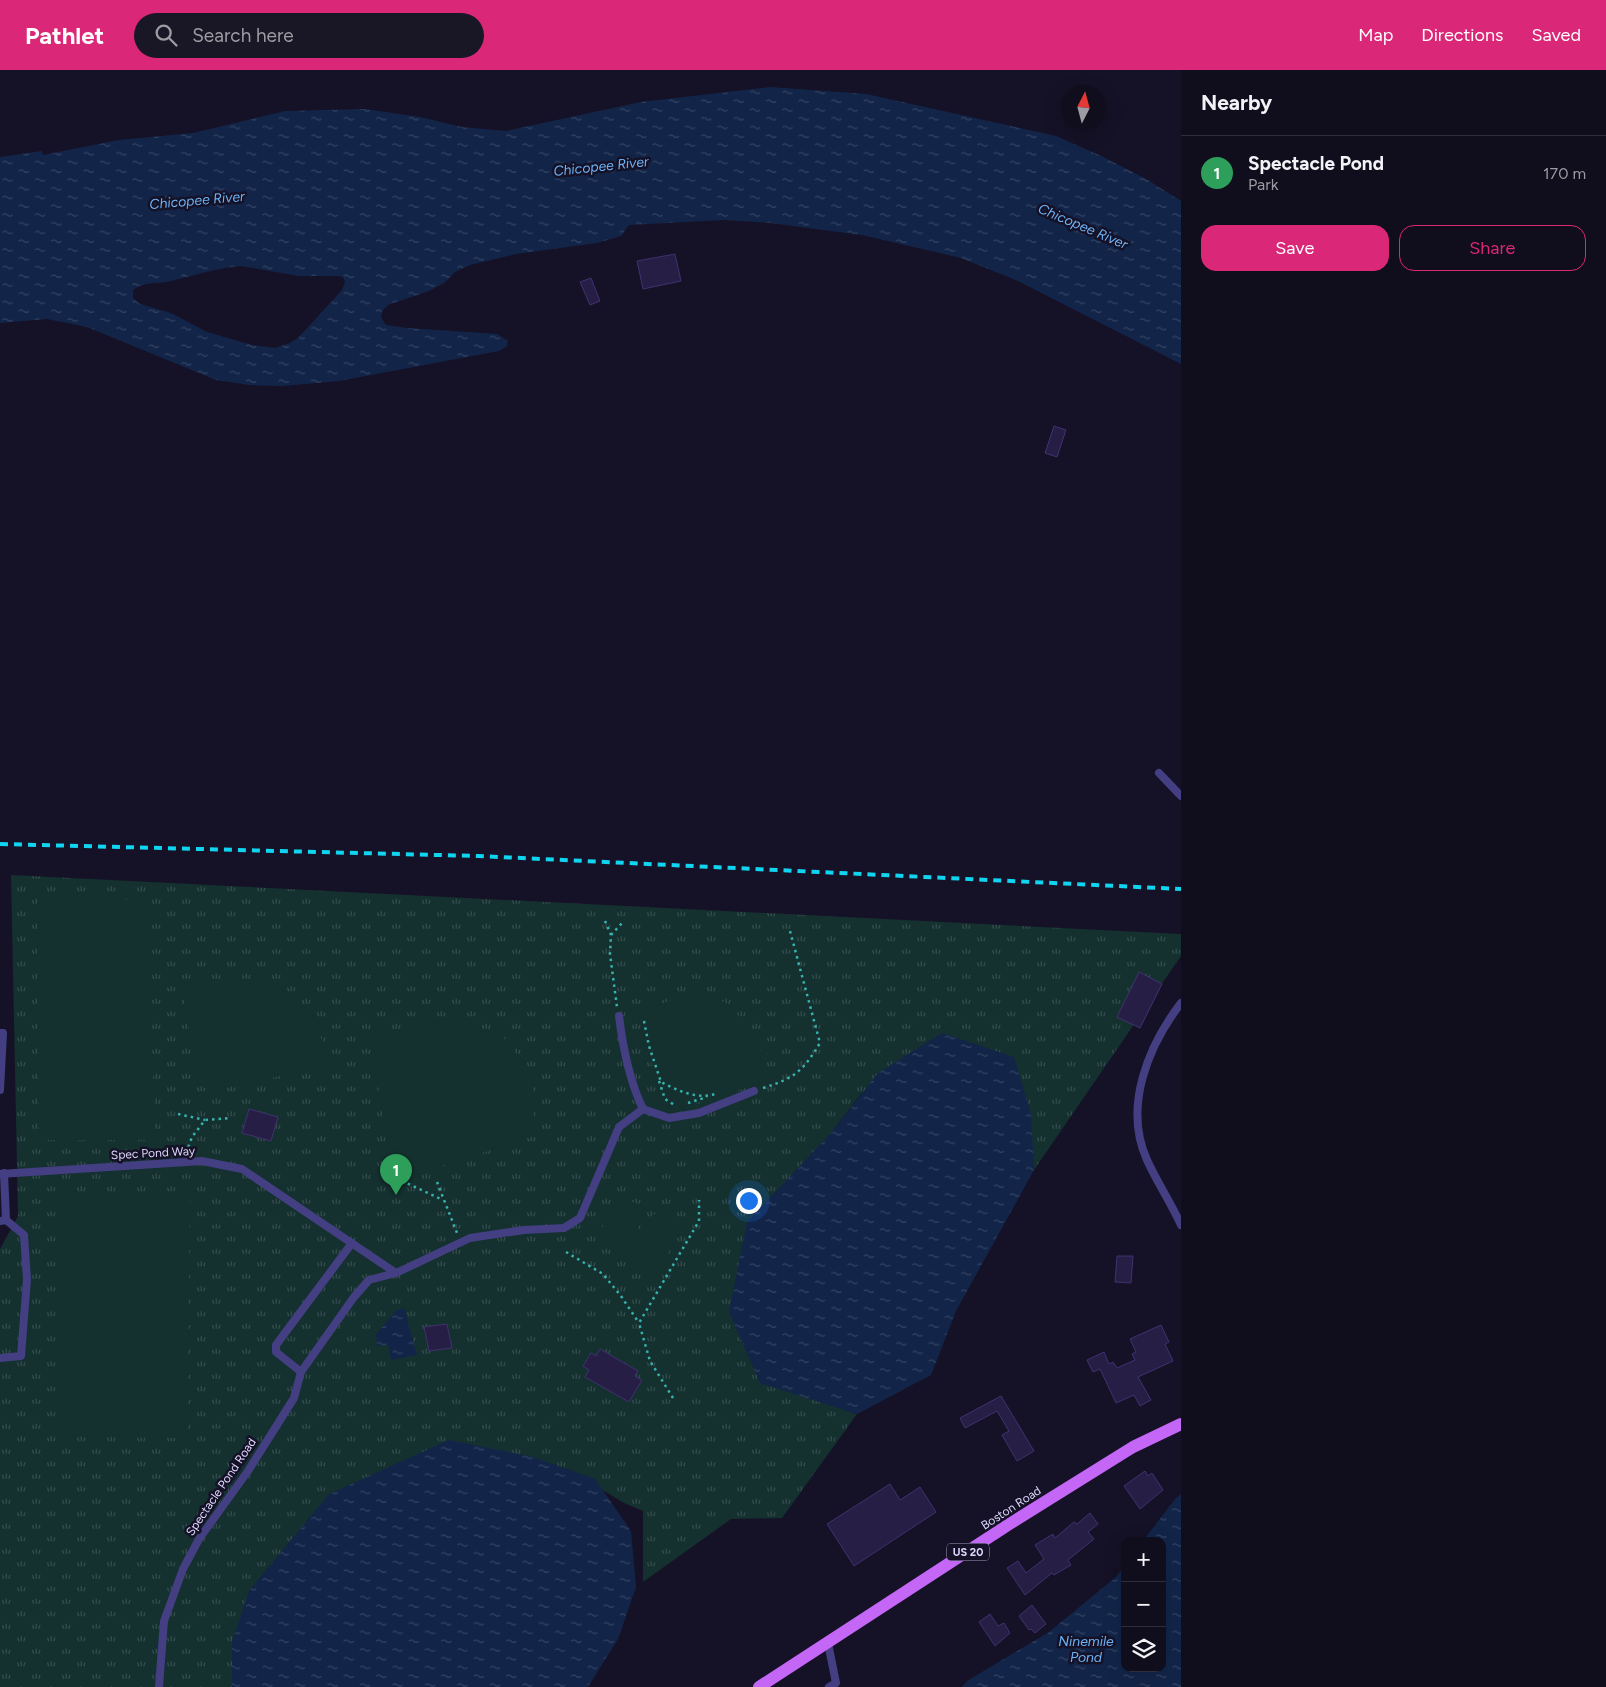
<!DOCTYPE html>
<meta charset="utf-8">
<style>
:root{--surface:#100d1c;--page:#191625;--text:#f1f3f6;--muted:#9c9ca3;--line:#302d3b;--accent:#db2777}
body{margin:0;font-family:Figtree,sans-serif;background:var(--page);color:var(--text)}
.controls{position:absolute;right:15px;bottom:15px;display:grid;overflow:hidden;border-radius:10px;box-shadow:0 5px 20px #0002}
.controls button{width:45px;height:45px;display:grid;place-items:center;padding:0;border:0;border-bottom:1px solid var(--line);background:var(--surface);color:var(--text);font:25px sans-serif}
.compass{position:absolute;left:1061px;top:15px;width:45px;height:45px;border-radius:50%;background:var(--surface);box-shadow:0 5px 20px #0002;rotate:6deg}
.you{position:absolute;left:748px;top:1130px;width:18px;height:18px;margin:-12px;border:4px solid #fff;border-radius:50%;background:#1a73e8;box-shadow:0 0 0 8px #1a73e833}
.badge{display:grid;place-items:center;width:32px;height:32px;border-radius:50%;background:var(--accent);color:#fff;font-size:16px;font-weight:700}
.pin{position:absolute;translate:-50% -41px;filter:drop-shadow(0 1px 2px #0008)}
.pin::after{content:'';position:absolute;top:26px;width:18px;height:15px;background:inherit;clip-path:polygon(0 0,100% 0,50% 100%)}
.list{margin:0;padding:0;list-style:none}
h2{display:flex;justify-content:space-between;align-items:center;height:65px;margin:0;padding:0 20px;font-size:21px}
h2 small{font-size:16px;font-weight:400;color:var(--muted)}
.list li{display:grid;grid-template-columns:32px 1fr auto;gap:15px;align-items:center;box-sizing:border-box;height:75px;padding:0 20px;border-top:1px solid var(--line)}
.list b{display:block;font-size:19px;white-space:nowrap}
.list p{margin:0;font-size:16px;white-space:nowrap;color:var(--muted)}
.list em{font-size:16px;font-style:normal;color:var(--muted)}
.actions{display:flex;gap:10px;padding:15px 20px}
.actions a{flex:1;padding:11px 0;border:1px solid var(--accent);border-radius:15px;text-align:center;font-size:18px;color:var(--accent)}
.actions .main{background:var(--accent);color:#fff}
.icon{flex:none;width:28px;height:28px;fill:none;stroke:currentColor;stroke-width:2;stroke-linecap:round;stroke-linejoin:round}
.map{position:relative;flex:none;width:1181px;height:1617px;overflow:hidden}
header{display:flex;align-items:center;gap:30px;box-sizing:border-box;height:70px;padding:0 25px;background:var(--accent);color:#fff}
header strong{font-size:24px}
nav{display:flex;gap:28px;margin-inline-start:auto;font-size:18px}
.search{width:350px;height:45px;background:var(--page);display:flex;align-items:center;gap:12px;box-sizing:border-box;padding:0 18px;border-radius:28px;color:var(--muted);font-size:19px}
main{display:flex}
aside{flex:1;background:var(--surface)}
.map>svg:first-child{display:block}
.grass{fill:url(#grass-tufts)}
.garden{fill:#14302f}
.water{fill:url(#water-ripples);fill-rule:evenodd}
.building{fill:#271e46;stroke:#403270}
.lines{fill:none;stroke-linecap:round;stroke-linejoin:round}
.path{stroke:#37b2ae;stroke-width:2.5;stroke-dasharray:2.5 4;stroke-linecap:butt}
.lane{stroke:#433f82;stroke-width:8}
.primary{stroke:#c466f6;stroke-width:12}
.rail{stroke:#10d4f0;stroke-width:4;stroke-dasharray:8 6;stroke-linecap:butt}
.labels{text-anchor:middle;stroke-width:5;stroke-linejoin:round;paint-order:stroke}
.shield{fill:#151126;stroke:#a19cbc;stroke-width:1}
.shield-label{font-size:11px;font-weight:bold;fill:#ddd8fd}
.street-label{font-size:12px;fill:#ddd8fd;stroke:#151126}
.water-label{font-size:14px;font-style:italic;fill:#6db3f6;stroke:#151126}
</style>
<header>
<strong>Pathlet</strong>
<div class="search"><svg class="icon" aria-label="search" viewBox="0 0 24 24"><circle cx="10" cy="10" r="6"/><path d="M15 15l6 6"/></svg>Search here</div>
<nav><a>Map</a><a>Directions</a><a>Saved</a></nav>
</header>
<main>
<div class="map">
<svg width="1181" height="1617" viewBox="0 0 1181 1617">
<defs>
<pattern id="grass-tufts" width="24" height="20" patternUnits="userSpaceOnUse" patternTransform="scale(1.25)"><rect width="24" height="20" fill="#14302f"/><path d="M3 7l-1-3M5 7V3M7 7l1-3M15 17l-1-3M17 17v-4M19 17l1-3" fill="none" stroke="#364d4e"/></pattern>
<pattern id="water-ripples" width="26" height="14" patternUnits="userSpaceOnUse" patternTransform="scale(1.25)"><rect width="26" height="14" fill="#122549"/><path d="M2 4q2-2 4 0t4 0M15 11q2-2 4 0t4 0" fill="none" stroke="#344464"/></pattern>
</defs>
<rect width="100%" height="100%" fill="#151126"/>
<!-- grass -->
<path class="grass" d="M11,805L1181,864V886L1034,1100L1014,987L861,1024L831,1063L760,1312L857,1344L782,1448L731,1449L643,1512V1441L624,1433L568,1399L329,1425L265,1502L232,1617H0V1179L18,1146Z"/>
<!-- garden -->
<path class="garden" d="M37,828L152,830V976L155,1070H39Z
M229,908L274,914L312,943L331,995L211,1021L198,1013L182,913Z
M687,923L725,932L759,966L762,1013L674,1040L662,1033L638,944Z
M448,949L502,966L533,1004L534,1066L410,1106L392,1095L369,966Z
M60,1123L190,1125L187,1368L57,1366Z
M620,1125L648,1140L623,1186L595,1171Z
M654,1144L682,1160L655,1205L627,1189Z"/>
<!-- water -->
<path class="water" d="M770,17L866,24L1056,66L1099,85L1146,109L1181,131V294L1018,211L961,188L862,165L770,153L724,150L629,155L621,166L597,173L516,184L470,195L455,202L444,213L429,221L388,235L382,241L381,247L386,255L407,258L497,264L508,271L506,277L499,281L339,311L282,316L249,315L216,310L87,257L47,249L0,253V87L42,81L43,85L119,70L193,63L285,41L365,39L420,47L462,57L506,61L641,32ZM241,196L299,206H338L343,207L345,212L342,220L298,268L290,273L275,278L252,275L207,262L171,243L140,234L133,228V220C144,211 158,214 171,211C195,205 217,198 241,196Z
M942,963L1014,987L1031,1044L1034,1100L956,1241L931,1305L857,1344L760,1313L729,1242L747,1152L831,1063L878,1003Z
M404,1238L417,1285L391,1290L388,1275L377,1276L376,1264L397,1240Z
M449,1370L533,1387L595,1409L631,1461L636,1517L618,1569L588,1617H232V1572L249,1521L329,1424Z
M1181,1424V1617H962L967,1611L1049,1562L1116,1507L1125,1495V1598H1162V1471H1143L1175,1429Z"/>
<!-- building -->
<path class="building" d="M675,184L681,211L643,219L637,191Z
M591,208L600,231L590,235L580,212Z
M1054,356L1066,360L1057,387L1045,383Z
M1139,902L1162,914L1140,958L1117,947Z
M249,1039L278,1047L271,1071L242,1063Z
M1117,1186H1133L1131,1213L1115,1212Z
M447,1254L452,1278L429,1281L424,1257Z
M1161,1255L1169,1272L1165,1274L1173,1291L1138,1307L1151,1330L1140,1336L1134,1325L1116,1333L1100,1299L1093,1302L1087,1290L1104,1282L1109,1294L1113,1292L1117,1298L1135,1290L1132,1284L1136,1282L1130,1269Z
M600,1279L638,1301L635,1306L642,1310L629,1332L585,1307L589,1300L583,1296L591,1283L596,1286Z
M1001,1326L1034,1381L1017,1391L1002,1365L1009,1361L997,1341L965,1358L960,1348Z
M1145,1401L1148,1406L1152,1403L1163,1420L1140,1439L1124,1416Z
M890,1414L900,1430L920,1417L936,1442L854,1496L827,1454Z
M1090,1443L1098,1454L1088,1462L1094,1469L1068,1490L1071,1495L1054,1505L1052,1503L1025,1525L1007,1498L1018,1491L1026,1503L1044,1489L1035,1475L1053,1464L1055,1468L1074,1452L1077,1454Z
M1032,1535L1046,1554L1035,1563L1031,1559L1029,1560L1019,1546Z
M990,1544L998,1556L1004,1553L1010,1563L995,1576L979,1552Z"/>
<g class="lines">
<!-- path -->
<path class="path" d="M605,851L611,865L610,884L617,937
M611,865L623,852
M644,951L649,976L661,1012C677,1020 697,1030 715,1024
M659,1011L665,1029L676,1036
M763,1018C795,1008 803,1001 820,973L790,861
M688,1033L707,1027
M178,1044L205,1050
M186,1083L192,1067L205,1050L230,1048
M396,1108L443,1130
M437,1112L457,1163
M566,1182L603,1204L621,1226L639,1253
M673,1328L650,1291L639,1253L699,1151V1130"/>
<!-- lane -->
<path class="lane" d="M1159,703L1181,726
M1181,933C1148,976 1123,1037 1147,1090C1157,1112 1171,1133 1181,1155
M619,946C623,979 629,1010 643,1039L669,1048L699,1043L754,1021
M0,963H3L0,1020
M4,1103L6,1150
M0,1104L202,1091L242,1099L396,1203
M0,1151L6,1150L24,1165L27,1209L21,1286L0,1288
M301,1302L276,1282V1275L352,1173
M828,1573L836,1613L829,1617
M159,1617L164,1551L183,1499L199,1469L248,1401L294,1328L301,1302L354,1227L369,1210L396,1203L470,1168L524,1160L564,1158L580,1148L619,1057L643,1039"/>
<!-- primary -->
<path class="primary" d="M759,1617L1011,1453L1133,1377L1181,1354"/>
<!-- rail -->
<path class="rail" d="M0,774L478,786L1181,819"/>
</g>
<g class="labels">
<!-- shield labels -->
<rect class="shield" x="947" y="1473.5" width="42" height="17" rx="4"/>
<g class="shield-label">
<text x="968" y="1486">US 20</text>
</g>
<!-- street labels -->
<g class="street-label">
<text transform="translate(153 1083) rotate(-3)" y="4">Spec Pond Way</text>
<text transform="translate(221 1417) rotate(-56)" y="4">Spectacle Pond Road</text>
<text transform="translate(1011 1438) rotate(-33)" y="4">Boston Road</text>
</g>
<!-- water labels -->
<g class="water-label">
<text transform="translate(601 96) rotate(-6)" y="5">Chicopee River</text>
<text transform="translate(197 130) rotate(-5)" y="5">Chicopee River</text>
<text transform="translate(1083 156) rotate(23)" y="5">Chicopee River</text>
<text x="1086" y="1576">Ninemile<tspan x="1086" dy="16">Pond</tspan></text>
</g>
</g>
</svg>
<div class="controls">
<button>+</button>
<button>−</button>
<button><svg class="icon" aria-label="layers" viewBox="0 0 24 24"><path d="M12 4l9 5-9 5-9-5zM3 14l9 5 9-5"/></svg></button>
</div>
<svg class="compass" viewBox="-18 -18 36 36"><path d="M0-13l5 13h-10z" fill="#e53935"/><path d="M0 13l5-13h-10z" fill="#9c9ca3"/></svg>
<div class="you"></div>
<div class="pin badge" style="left:396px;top:1125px;background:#2e9e5b">1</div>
</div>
<aside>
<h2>Nearby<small></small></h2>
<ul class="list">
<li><span class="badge" style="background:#2e9e5b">1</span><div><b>Spectacle Pond</b><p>Park</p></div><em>170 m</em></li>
</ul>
<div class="actions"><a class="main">Save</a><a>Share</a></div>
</aside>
</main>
